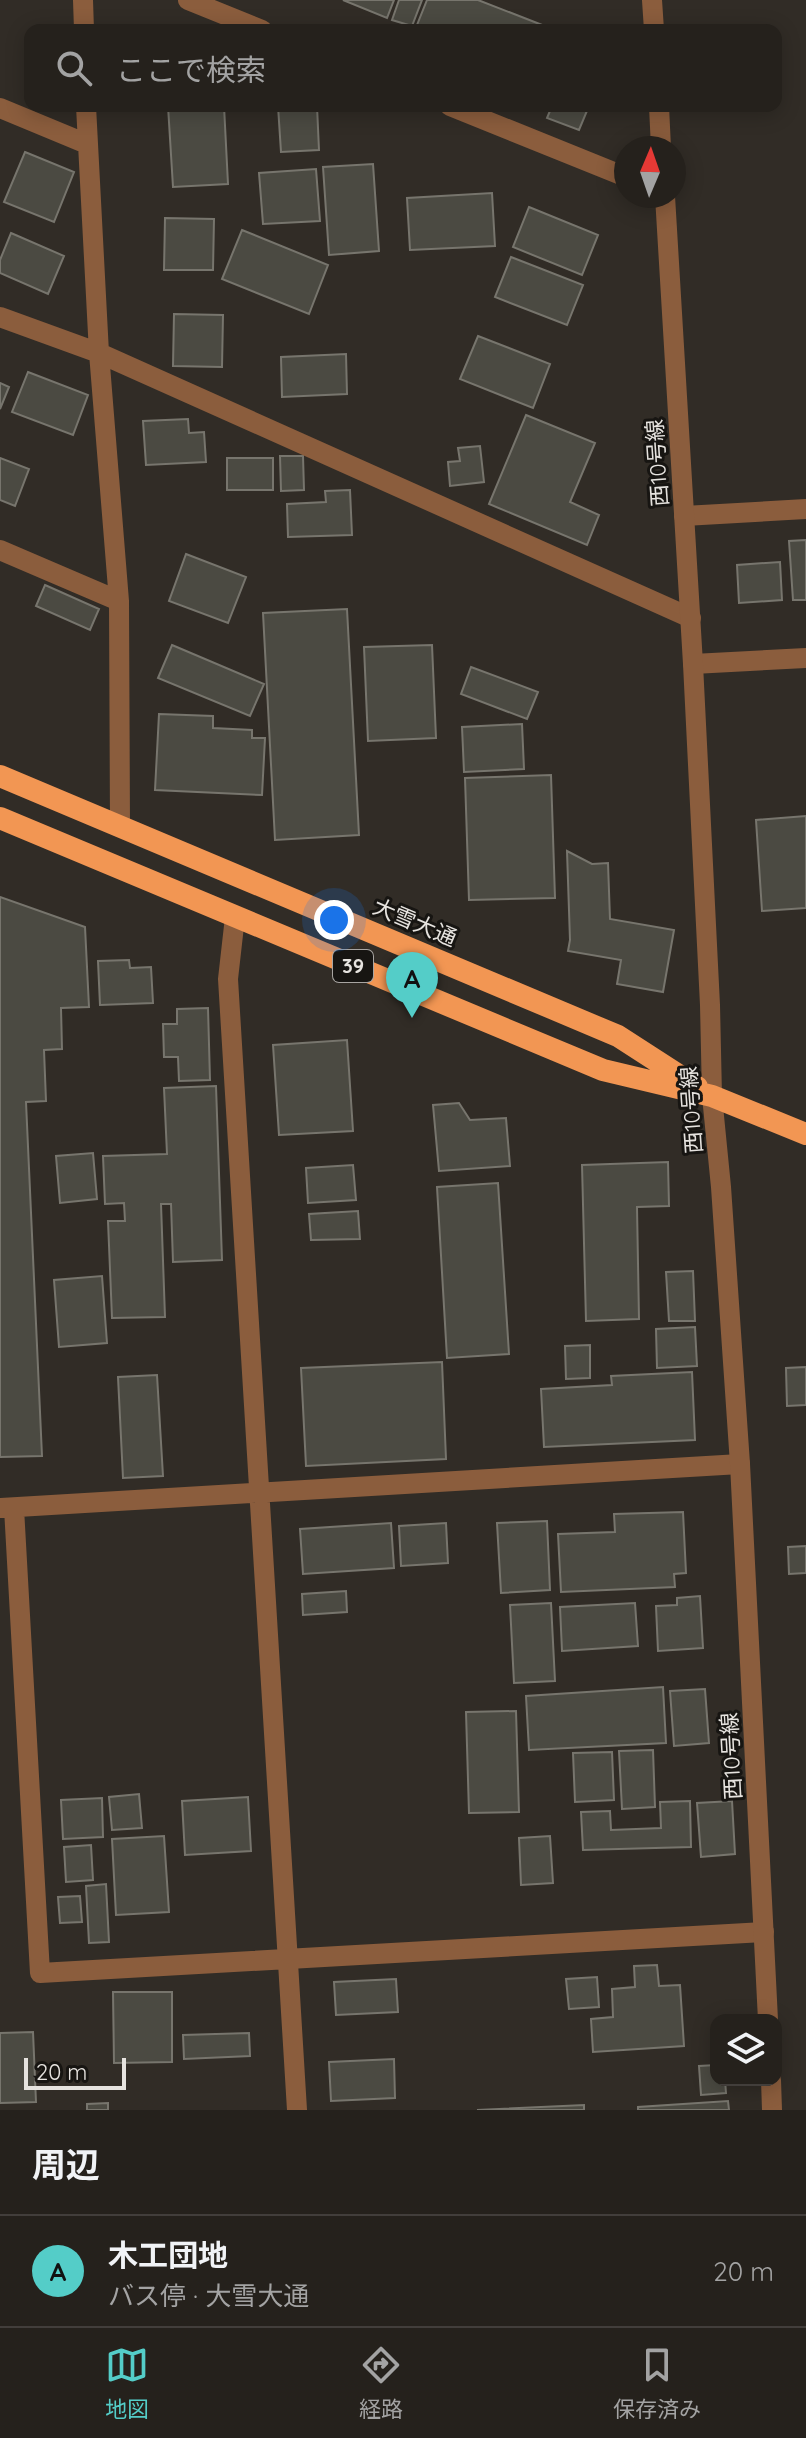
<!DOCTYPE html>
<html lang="ja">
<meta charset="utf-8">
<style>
:root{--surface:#25211c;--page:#312e29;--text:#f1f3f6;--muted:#a3a3a3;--line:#423e3b;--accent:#54cdc8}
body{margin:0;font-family:Quicksand,"Noto Sans JP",sans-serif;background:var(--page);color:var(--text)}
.controls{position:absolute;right:24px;bottom:24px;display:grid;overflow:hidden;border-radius:16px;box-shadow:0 4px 20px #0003}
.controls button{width:72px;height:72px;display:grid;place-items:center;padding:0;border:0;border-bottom:2px solid var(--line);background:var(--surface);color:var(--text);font:40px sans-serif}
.compass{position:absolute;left:614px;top:136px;width:72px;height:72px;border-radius:50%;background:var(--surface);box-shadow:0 4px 20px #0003;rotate:2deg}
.scale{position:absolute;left:24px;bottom:20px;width:102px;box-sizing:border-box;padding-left:8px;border:4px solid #e6e3df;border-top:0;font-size:22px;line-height:28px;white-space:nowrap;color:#e6e3df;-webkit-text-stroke:6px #171512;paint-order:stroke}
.you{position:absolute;left:334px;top:920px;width:28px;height:28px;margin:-20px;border:6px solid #fff;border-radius:50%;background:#1a73e8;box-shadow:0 0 0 12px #1a73e833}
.badge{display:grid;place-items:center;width:52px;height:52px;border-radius:50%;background:var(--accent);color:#111;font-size:26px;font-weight:700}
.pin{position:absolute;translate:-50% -66px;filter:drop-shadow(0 2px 4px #0008)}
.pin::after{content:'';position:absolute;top:42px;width:28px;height:24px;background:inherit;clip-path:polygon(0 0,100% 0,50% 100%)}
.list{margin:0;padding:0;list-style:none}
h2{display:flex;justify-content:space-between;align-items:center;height:104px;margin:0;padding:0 32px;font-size:34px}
h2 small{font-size:26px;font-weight:400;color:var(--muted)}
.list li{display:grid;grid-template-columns:52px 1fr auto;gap:24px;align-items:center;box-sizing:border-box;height:112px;padding:0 32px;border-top:2px solid var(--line)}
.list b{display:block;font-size:30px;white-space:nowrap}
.list p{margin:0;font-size:26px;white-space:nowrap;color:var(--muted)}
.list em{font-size:26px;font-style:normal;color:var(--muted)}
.icon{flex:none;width:44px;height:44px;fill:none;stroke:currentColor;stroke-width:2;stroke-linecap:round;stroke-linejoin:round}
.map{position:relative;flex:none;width:806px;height:2110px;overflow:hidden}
.search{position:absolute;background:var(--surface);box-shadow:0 4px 20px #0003;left:24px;right:24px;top:24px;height:88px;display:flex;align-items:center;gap:20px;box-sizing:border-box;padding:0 28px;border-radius:16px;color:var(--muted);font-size:30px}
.sheet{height:216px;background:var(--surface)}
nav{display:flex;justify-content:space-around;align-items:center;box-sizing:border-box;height:112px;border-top:2px solid var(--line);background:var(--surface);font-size:22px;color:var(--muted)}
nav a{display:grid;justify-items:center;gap:4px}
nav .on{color:var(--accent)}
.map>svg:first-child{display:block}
.building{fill:#4b4a42;stroke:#77756d;stroke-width:2}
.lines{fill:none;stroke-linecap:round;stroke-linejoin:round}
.minor{stroke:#8b5d3d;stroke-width:20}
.tertiary{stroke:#8b5d3d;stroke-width:20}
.trunk{stroke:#f29653;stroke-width:22}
.labels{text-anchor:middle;stroke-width:6;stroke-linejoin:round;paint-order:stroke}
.shield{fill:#171512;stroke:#a8a5a2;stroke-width:2}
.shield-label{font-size:20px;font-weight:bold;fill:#e6e3df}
.street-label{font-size:22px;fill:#e6e3df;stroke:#171512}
</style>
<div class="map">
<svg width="806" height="2110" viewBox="0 0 806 2110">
<rect width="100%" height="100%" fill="#312c26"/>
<!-- building -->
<path class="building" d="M343,0H394L387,18Z
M399,0H422L412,26L392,20Z
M427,0H478L555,30H415Z
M168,106H224L228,184L173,187Z
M278,106H317L319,150L281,152Z
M552,106H589L579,130L547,118Z
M25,152L74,172L54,222L4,202Z
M373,164L379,251L329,255L323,167Z
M316,169L320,221L263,224L259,173Z
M492,193L495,246L410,250L407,198Z
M529,207L598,235L582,275L513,247Z
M165,218L214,219L213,270H164Z
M242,230L328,265L309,314L222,279Z
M11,233L64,256L48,294L0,273V260Z
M511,257L583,285L567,325L495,297Z
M174,314L223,315L222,367L173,366Z
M478,336L550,364L533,408L460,379Z
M346,354L347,394L282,397L281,357Z
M28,372L88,395L73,435L12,412Z
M0,383L9,387L0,409Z
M526,415L595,443L570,502L599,515L587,545L489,504Z
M188,419L189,433L204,432L206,462L146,465L143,421Z
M480,446L484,482L450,486L448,462L460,461L458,448Z
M280,456H303L304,490L281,491Z
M0,458L29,469L15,506L0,500Z
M227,458H273V490H227Z
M350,490L352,535L288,537L287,504L326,502L325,491Z
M806,540V600H793L789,541Z
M186,554L246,577L228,623L169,601Z
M780,562L782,600L739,603L737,565Z
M45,585L99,609L90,630L36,606Z
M347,609L359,835L275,840L263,613Z
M172,645L264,684L250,716L158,678Z
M432,645L436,738L368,741L364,647Z
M471,667L538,692L527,719L461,694Z
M159,714L213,716V728L252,730V738H265L262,795L155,790Z
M522,724L524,769L464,772L462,727Z
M551,775L555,898L469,900L465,778Z
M806,816V908L762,911L756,820Z
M567,851L592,864L608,863L610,919L674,930L663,992L617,984L621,960L568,951L570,940Z
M0,897L85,927L89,1007L61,1008L62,1049L44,1050L46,1101L26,1102L42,1456L0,1457Z
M129,960L130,968L151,967L153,1003L100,1005L98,961Z
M208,1008L210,1080L179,1081L178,1057H164L163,1024H177V1009Z
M347,1040L353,1131L279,1135L273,1045Z
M216,1086L222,1260L173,1262L171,1204H161L165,1317L112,1318L108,1221H125L124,1203L105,1204L103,1156L167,1154L164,1088Z
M459,1103L470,1120L506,1118L510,1166L439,1171L433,1105Z
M93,1153L97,1199L60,1203L56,1156Z
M668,1162L669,1206L637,1207L639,1319L586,1321L582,1165Z
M353,1165L356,1200L308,1203L306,1168Z
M498,1183L509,1354L447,1358L437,1187Z
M358,1211L360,1239L311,1240L309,1214Z
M693,1271L695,1321H669L666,1272Z
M102,1276L107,1343L59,1347L54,1280Z
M695,1327L697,1366L657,1368L656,1329Z
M590,1345V1378L566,1379L565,1346Z
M442,1362L446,1459L306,1466L301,1368Z
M806,1367V1405L787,1406L786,1368Z
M692,1372L695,1440L544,1447L541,1389L612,1385L611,1376Z
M157,1375L163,1476L123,1478L118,1377Z
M683,1512L686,1573L674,1574L675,1587L561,1592L558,1534L615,1532L614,1514Z
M547,1521L550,1590L501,1593L497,1523Z
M391,1523L394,1568L303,1574L300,1529Z
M446,1523L448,1563L401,1566L399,1526Z
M806,1546V1573L789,1574L788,1547Z
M346,1591L347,1612L303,1615L302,1594Z
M700,1596L703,1648L658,1651L656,1606L677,1605V1598Z
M551,1603L555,1681L514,1683L510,1605Z
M635,1603L638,1646L562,1651L560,1607Z
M663,1687L666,1743L529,1750L526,1696Z
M705,1689L709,1743L674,1746L670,1691Z
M516,1711L519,1812L469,1813L466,1712Z
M653,1750L655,1807L622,1809L619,1751Z
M612,1752L614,1800L575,1802L573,1753Z
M139,1794L142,1828L112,1830L109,1797Z
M248,1797L251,1851L185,1855L182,1801Z
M102,1798L103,1837L63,1839L61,1800Z
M690,1801L691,1847L583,1850L581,1812L610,1811L611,1830L661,1828L660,1802Z
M732,1801L735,1854L701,1857L697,1803Z
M164,1836L169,1912L116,1915L112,1839Z
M550,1836L553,1883L521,1885L519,1838Z
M91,1845L93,1880L66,1882L64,1847Z
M106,1884L109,1942L89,1943L86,1886Z
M80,1896L82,1922L60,1923L58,1897Z
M657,1965L659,1986L680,1985L684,2046L593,2052L591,2019L613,2017L612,1989L635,1987L634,1966Z
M597,1977L599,2007L569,2009L566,1979Z
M396,1979L398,2012L336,2015L334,1982Z
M113,1992H172V2062L114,2063Z
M33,2032L36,2102L0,2103V2033Z
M249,2033L250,2056L184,2059L183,2035Z
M394,2059L395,2098L331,2101L329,2062Z
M716,2065V2080H725L726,2093L701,2095L699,2066Z
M728,2101L729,2110H638V2107Z
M108,2103V2110H87V2104Z
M584,2105V2110H477Z"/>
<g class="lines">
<!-- minor -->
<path class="minor" d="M83,0L84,30
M188,0L262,30
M86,106L99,353L119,601L120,827
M450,106L626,177
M0,108L87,144
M0,317L99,353L691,618
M684,516L806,509
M0,550L119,601
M693,664L806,658
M235,917L228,979L297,2110
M1,1508L740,1464
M14,1508L40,1973L764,1932"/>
<!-- tertiary -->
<path class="tertiary" d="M652,0L654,30
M659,106L661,148
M665,196L693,664L710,1005L712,1096L721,1187L740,1464L768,2020
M771,2080L772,2110"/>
<!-- trunk -->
<path class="trunk" d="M0,776L618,1036L697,1087
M0,818L603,1070L712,1096L806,1134"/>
</g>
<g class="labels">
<!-- shield labels -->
<rect class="shield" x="333" y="950" width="40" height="32" rx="6"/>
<g class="shield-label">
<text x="353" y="973">39</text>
</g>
<!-- street labels -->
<g class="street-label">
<text transform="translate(657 463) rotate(-94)" y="8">西10号線</text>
<text transform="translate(415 922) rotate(23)" y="8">大雪大通</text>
<text transform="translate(691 1110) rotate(-94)" y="8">西10号線</text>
<text transform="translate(731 1756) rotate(-93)" y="8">西10号線</text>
</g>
</g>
</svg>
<div class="controls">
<button><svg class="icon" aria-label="layers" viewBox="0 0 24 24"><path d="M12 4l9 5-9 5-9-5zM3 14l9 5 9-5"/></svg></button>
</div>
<svg class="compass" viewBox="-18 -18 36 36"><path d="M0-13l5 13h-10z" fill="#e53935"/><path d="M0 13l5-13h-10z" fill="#a3a3a3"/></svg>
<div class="scale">20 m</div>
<div class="you"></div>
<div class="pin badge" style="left:412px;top:1018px">A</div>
<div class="search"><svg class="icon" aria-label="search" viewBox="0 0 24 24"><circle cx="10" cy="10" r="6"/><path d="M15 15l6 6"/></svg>ここで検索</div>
</div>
<section class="sheet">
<h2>周辺<small></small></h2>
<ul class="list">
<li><span class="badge">A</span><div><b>木工団地</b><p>バス停 · 大雪大通</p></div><em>20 m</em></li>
</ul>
</section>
<nav>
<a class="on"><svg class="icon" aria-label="map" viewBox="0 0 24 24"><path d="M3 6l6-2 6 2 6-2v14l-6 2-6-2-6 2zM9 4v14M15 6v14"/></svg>地図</a>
<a><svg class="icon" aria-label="directions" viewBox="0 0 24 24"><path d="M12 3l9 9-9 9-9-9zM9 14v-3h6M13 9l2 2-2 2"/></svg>経路</a>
<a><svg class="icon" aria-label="saved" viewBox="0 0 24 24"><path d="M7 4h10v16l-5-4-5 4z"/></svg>保存済み</a>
</nav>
